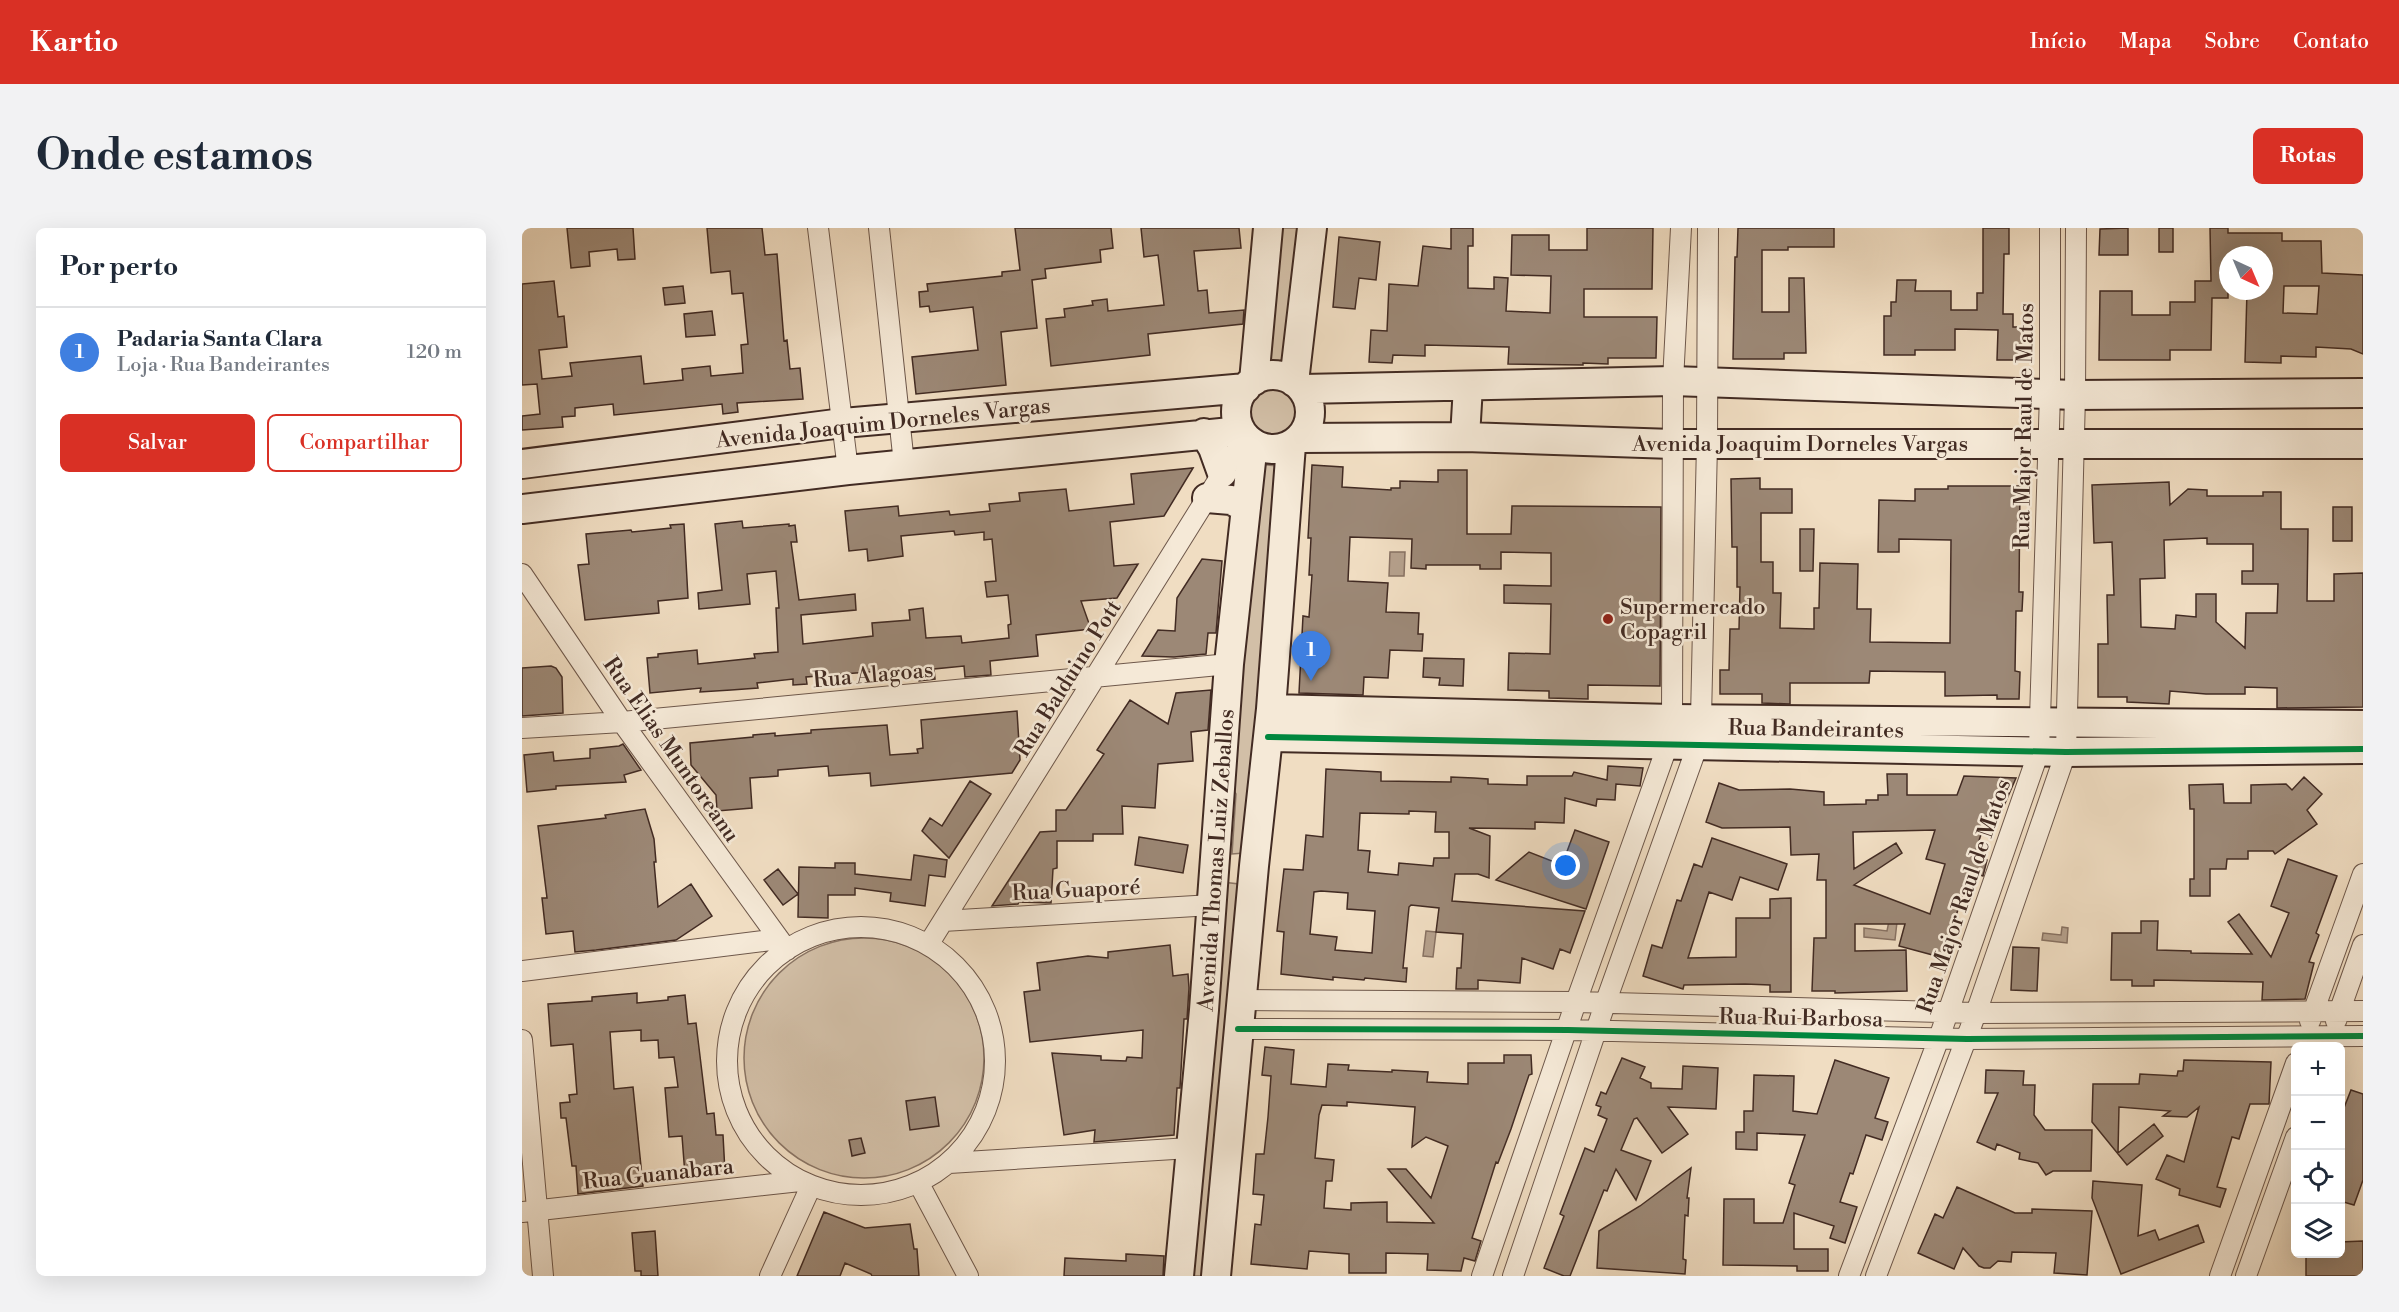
<!DOCTYPE html>
<html lang="pt">
<meta charset="utf-8">
<style>
:root{--surface:#fff;--page:#f2f2f3;--text:#1f2937;--muted:#747a83;--line:#e0e1e3;--accent:#d93025}
body{margin:0;font-family:"Libre Bodoni",serif;background:var(--page);color:var(--text)}
.controls{position:absolute;right:18px;bottom:18px;display:grid;overflow:hidden;border-radius:9px;box-shadow:0 6px 24px #0002}
.controls button{width:54px;height:54px;display:grid;place-items:center;padding:0;border:0;border-bottom:2px solid var(--line);background:var(--surface);color:var(--text);font:30px sans-serif}
.compass{position:absolute;left:1697px;top:18px;width:54px;height:54px;border-radius:50%;background:var(--surface);box-shadow:0 6px 24px #0002;rotate:136deg}
.you{position:absolute;left:1044px;top:638px;width:21px;height:21px;margin:-15px;border:4px solid #fff;border-radius:50%;background:#1a73e8;box-shadow:0 0 0 9px #1a73e833}
.badge{display:grid;place-items:center;width:39px;height:39px;border-radius:50%;background:var(--accent);color:#fff;font-size:20px;font-weight:700}
.pin{position:absolute;translate:-50% -50px;filter:drop-shadow(0 2px 3px #0008)}
.pin::after{content:'';position:absolute;top:32px;width:21px;height:18px;background:inherit;clip-path:polygon(0 0,100% 0,50% 100%)}
.list{margin:0;padding:0;list-style:none}
h2{display:flex;justify-content:space-between;align-items:center;height:78px;margin:0;padding:0 24px;font-size:26px}
h2 small{font-size:20px;font-weight:400;color:var(--muted)}
.list li{display:grid;grid-template-columns:39px 1fr auto;gap:18px;align-items:center;box-sizing:border-box;height:90px;padding:0 24px;border-top:2px solid var(--line)}
.list b{display:block;font-size:22px;white-space:nowrap}
.list p{margin:0;font-size:20px;white-space:nowrap;color:var(--muted)}
.list em{font-size:20px;font-style:normal;color:var(--muted)}
.actions{display:flex;gap:12px;padding:18px 24px}
.actions a{flex:1;padding:14px 0;border:2px solid var(--accent);border-radius:9px;text-align:center;font-size:21px;color:var(--accent)}
.actions .main{background:var(--accent);color:#fff}
.icon{flex:none;width:33px;height:33px;fill:none;stroke:currentColor;stroke-width:2;stroke-linecap:round;stroke-linejoin:round}
.map{position:relative;flex:none;width:1841px;height:1048px;overflow:hidden;border-radius:9px}
header{display:flex;align-items:center;gap:36px;box-sizing:border-box;height:84px;padding:0 30px;background:var(--accent);color:#fff}
header strong{font-size:28px}
nav{display:flex;gap:33px;margin-inline-start:auto;font-size:21px}
.intro{display:flex;align-items:center;justify-content:space-between;box-sizing:border-box;height:144px;padding:0 36px}
h1{margin:0;font-size:42px}
.button{padding:15px 27px;border-radius:9px;background:var(--accent);color:#fff;font-size:21px;font-weight:700}
main{display:flex;gap:36px;padding:0 36px}
aside{flex:1;background:var(--surface);border-radius:9px;box-shadow:0 6px 24px #0002}
.map>svg:first-child{display:block}
.green{fill:#d2bfa7;stroke:#8a7565;stroke-width:1.5}
.water{fill:#b5a08c;stroke:#877162;stroke-width:1.5}
.building{fill:#9c8876;stroke:#422b23;stroke-width:1.5;fill-rule:evenodd}
.lines{fill:none;stroke-linecap:round;stroke-linejoin:round}
.street-casing{stroke:#6e584b;stroke-width:22}
.secondary-casing{stroke:#422b23;stroke-width:32}
.street{stroke:#f5e9d7;stroke-width:20}
.secondary{stroke:#f5e9d7;stroke-width:28}
.cycleway-casing{stroke:#f5e9d7;stroke-width:10}
.cycleway{stroke:#00873e;stroke-width:6}
.poi-dot{fill:#8f2418;stroke:#f5e9d7;stroke-width:2}
.labels{text-anchor:middle;stroke-width:5;stroke-linejoin:round;paint-order:stroke}
.street-label{font-size:22px;fill:#422b23;stroke:#f5e9d7}
.poi-label{font-size:22px;fill:#422b23;stroke:#f5e9d7;text-anchor:start}
</style>
<header>
<strong>Kartio</strong>
<nav><a>Início</a><a>Mapa</a><a>Sobre</a><a>Contato</a></nav>
</header>
<div class="intro"><h1>Onde estamos</h1><a class="button">Rotas</a></div>
<main>
<aside>
<h2>Por perto<small></small></h2>
<ul class="list">
<li><span class="badge" style="background:#3f7fe0">1</span><div><b>Padaria Santa Clara</b><p>Loja · Rua Bandeirantes</p></div><em>120 m</em></li>
</ul>
<div class="actions"><a class="main">Salvar</a><a>Compartilhar</a></div>
</aside>
<div class="map">
<svg width="1841" height="1048" viewBox="0 0 1841 1048">
<rect width="100%" height="100%" fill="#f0ddc2"/>
<filter id="stains"><feTurbulence type="fractalNoise" baseFrequency=".00333" numOctaves="4"/><feColorMatrix values="0 0 0 0 .2 0 0 0 0 .09 0 0 0 0 .02 0 0 0 .5 -.17"/></filter>
<radialGradient id="worn" r=".72"><stop offset=".6" stop-color="#630" stop-opacity="0"/><stop offset="1" stop-color="#630" stop-opacity=".3"/></radialGradient>
<!-- green -->
<path class="green" d="M759,0H775L763,143L747,142Z
M724 182a28 28 0 1 1 56 0a28 28 0 1 1-56 0Z
M737,236L755,238L722,625L710,626L714,566L709,558Z
M700,654L717,656L685,1048H667Z
M222 830a120 120 0 1 1 240 0a120 120 0 1 1-240 0Z"/>
<!-- water -->
<path class="water" d="M868,324H883L882,348H867Z
M1367,693L1375,694L1373,712L1342,709V700L1365,703Z
M1540,699L1546,700L1545,715L1520,712L1521,705L1539,707Z
M904,703L914,704L911,729L901,728Z"/>
<!-- building -->
<path class="building" d="M45,0H111L113,31L96,32L95,21L67,24L68,38L49,40Z
M185,0H240L243,27L255,26L262,113L265,112L268,141L278,140L281,171L215,175L216,184L201,186L200,176L92,187L91,176L53,180V188L40,189L41,199L0,202V188L18,186L15,156L0,157V56L32,53L36,89L42,88L45,119L17,122L20,151L50,148L48,135L119,128L122,156L161,152L160,141L188,138L189,148L221,145L219,117L226,116L221,65L210,66L208,43L189,45Z
M493,0H589L591,20L578,22L579,34L523,41L524,50L510,52L515,100L479,104L484,157L394,166L390,129L456,122L451,79L408,84L407,78L398,79L397,64L406,63L405,56L480,48V44L498,42Z
M619,0H717L719,20L672,23L676,63L685,62L687,85L722,82L721,96L626,106L628,127L529,138L524,91L543,89L542,81L571,77L570,73L585,71L586,83L642,77L636,27L622,29Z
M929,0H951V18H946V60L972,61V49L986,50L984,83L1028,85L1029,48L989,47L990,7H1027V22H1065V0H1131L1130,61H1062V89H1135L1134,130H1086V136L1061,135V137L986,136L987,119L903,117V128L871,127L870,135L847,134L849,102L865,103L867,56L896,58L901,18L929,21Z
M1216,0H1312V19H1266V22H1240V84H1267V50H1282L1284,125H1262V131H1211L1213,29H1215Z
M1461,0H1487V26H1482L1481,86H1491V99H1503V112H1509L1508,132H1475L1476,102L1433,101V122H1393V127H1362V88H1369V74H1374L1375,52H1394L1393,63H1429V82H1455V65H1461Z
M1606,0V27H1577L1578,1Z
M1637,0H1651V24H1637Z
M1688,0H1706V5H1760V13H1799L1800,45L1841,47V126L1829,121L1794,119V129L1759,128V135L1723,134L1725,63H1742V27H1706V70H1690L1689,122H1648V132H1577L1578,63H1610V87H1648V74H1673V53H1689ZM1762,58H1797L1795,86L1761,85Z
M817,9L858,14L854,52L837,50L833,81L811,79Z
M161,58L163,75L143,77L141,60Z
M190,83L193,107L164,109L162,86Z
M790,237L821,239L820,259L869,262V260H878V253L916,254V242H945V306H989L990,278L1139,279L1138,458L1066,457V471L1027,470V463L986,462L987,425L1028,426L1029,376L982,375V357L1029,358V325L979,324V341H958V337H904V341L889,340L890,311L828,309L826,353L866,355L864,384L897,385L896,406H901L900,423L868,422L866,450L842,449L841,467L777,465L781,388L787,389L790,347H787L789,310H786Z
M671,240L642,288L588,294L592,338L616,336L595,370L559,373L569,401L514,407L516,428L468,433L469,447L443,449L442,438L412,441L413,451L397,453L396,440L284,449L285,456L271,457V451L235,455L236,460L209,462L178,464L179,460L128,465L125,430L136,429V426L175,422L176,436L233,430L232,426L256,424L254,380H257L254,343L225,346L228,376L177,381L176,365L200,362L193,296L220,293L221,300L267,296V298L273,297L275,314H269L277,372L333,366L334,382L279,387L281,416L351,408L350,395L388,392L387,382L401,380L404,410L439,408L440,415L487,410L486,397L489,396L486,367L465,369L463,354L474,353L470,311L462,312V304L433,307L432,303L379,308L381,328L346,333L345,321L327,323L323,283L376,278L377,288L427,283L428,287L468,283L467,276L498,273L497,265L544,261L547,283L612,276L609,246Z
M1238,250V261H1270V285H1239V334H1251V365H1259L1258,400L1292,401V380H1297L1298,335L1336,336L1335,381H1349L1348,414L1428,415L1429,312L1377,311V324H1356L1357,272L1393,273V261H1426V258H1498L1497,364H1501L1500,383H1494L1493,443L1498,444L1497,471H1475V467L1423,468V444L1348,443L1347,455H1268V476L1240,475V466H1198V442H1207L1208,401H1217L1218,359H1215V319H1210L1209,251Z
M1647,254L1648,277L1666,261L1685,262V268H1741V264H1759V301H1786L1785,373H1812V346L1841,345V479L1755,480V460L1723,459V466H1684L1648,463L1647,476L1605,474V469H1576V416H1586L1585,367H1592L1590,314L1572,315L1570,257ZM1685,310V316H1731V343H1720V356H1756L1755,385H1724L1723,420L1694,394V366H1674V389L1654,387L1653,401L1619,399L1618,351L1643,350L1642,312Z
M1811,279H1830V313H1811Z
M162,296L166,370L136,373L137,385L63,392L56,337L67,336L64,306L109,302L110,304L149,300L148,297Z
M1278,301H1292L1291,343H1278Z
M680,331L700,333L694,405H686L684,426L652,429L620,428L636,402L653,403L655,370Z
M902,430L942,431L941,458L917,457L918,450L901,449Z
M29,438L34,440L40,449L41,485L0,488V440Z
M689,462L686,502L669,504L671,533L636,536L633,580L600,578L601,606H571V613H535V640L531,641L529,675L497,674L496,676L470,678L518,604L534,603V582H544L582,526L575,522L608,472L646,496L654,465Z
M495,483L498,532L490,545L349,558L348,545L307,548L306,538L256,542V548L228,550L230,580L195,583L194,567L169,537L168,515L231,509V507L253,505V508L289,505V502L365,497L368,527L396,525L395,521L401,520L399,492Z
M101,516L119,542L102,547L104,554L34,558V561L5,564L2,527L31,524L32,533L68,530V521L97,518Z
M1086,538L1121,540L1118,558L1094,556L1093,572L1075,571L1074,578L1043,570L1042,595L1013,594V601L947,600L968,608L967,650L956,646H933L930,673L1063,683L1048,725L1038,721L1031,741L1000,730L998,755L956,752V761H934L935,740H939L941,706L914,704L917,680L889,677L887,679L881,740H885L884,754L843,750L842,752L811,749V752L759,746L762,704L755,703L762,641L781,642L784,607L801,609L804,541L859,544V553L929,554V549L952,550L966,551V556L1005,557V548H1050L1052,544L1085,552ZM887,583L914,584L913,604H927V630H912L911,638L877,635L876,647L846,644L848,623L836,622L838,585L887,586ZM799,663L826,665L825,681L853,683L850,725L813,722L815,709L788,706L792,664Z
M1365,546H1385V567H1435L1442,548L1494,550L1480,582L1474,580L1470,590L1465,588L1452,628L1465,632L1461,648L1447,643L1422,730L1377,718L1383,696H1333V723L1384,722L1385,763L1313,765V763H1290L1292,710H1304V652H1295L1297,626L1269,627L1268,599L1200,600L1184,594L1197,555L1217,562L1268,561L1302,564V577L1344,576V572H1356V567H1366ZM1413,602L1404,631L1423,636L1408,686L1332,657L1380,625L1374,615L1332,641L1331,604Z
M1782,549L1800,566L1785,582L1795,596L1753,626L1751,623H1726V631H1705L1704,641H1688V668H1668V651H1672V581H1668L1667,557L1701,556L1702,575H1729V557L1764,556L1770,562Z
M448,553L469,566L427,630L400,603L408,590L420,598Z
M123,581L132,611L134,634H132L136,679L169,656L190,688L154,712L74,722L53,724L51,703L24,706L20,670H25L16,598L84,590L83,587Z
M1053,602L1087,614L1064,681L974,652L1007,624L1040,637Z
M617,609L666,617L661,645L613,637Z
M1190,610L1265,636L1256,662L1218,649L1210,672L1187,664L1166,730L1214,729V690H1248V671L1269,670V764H1248V757L1223,756L1162,757L1161,761L1121,748L1130,717L1140,720L1155,672L1159,673L1172,636L1180,639Z
M392,627L425,632L423,649L407,647L403,678L368,673L369,665L333,660V667H306V690L276,689L277,639L313,640V635H333V646L389,652Z
M1766,631L1815,648L1794,705L1797,707L1787,734L1792,735L1783,771L1740,772L1741,754L1632,752V758H1610V752H1589L1590,705H1619V693H1636L1635,722L1669,723V725L1730,726L1706,694L1717,686L1749,729L1767,685L1749,678Z
M256,641L276,666L261,677L242,652Z
M648,717L651,748L666,746L667,760L665,791H662L658,860H655L652,907L572,914L573,902L542,907L530,825L579,828V832L604,833L605,829L620,830L621,802L508,814L502,764L518,762L515,735L566,728L586,730V724Z
M1491,719L1517,720L1515,763L1489,762Z
M115,765V775L146,772V769L163,767L166,796L174,795L185,886L192,885L194,907H201L203,944L163,947L160,908L147,909L143,860L156,859L152,829L137,830L136,812L119,813V802L88,804L92,861L111,859L121,958L56,966L54,938H50L44,890H39L38,875L48,874L47,867L55,866L51,816L29,818L26,776L70,773V769Z
M743,819L772,822L769,856L804,859L806,836L827,837L826,842L870,844V842L906,844L905,854L946,856V835H982V827H1009L1010,846L1007,847L989,901L976,935L974,934L950,1010L959,1013L953,1033L942,1030L939,1043L905,1042L906,1026L864,1025V1045H827V1026L787,1023L785,1041L729,1036L733,996L739,997L742,967L731,966L734,926H742L746,889L749,848L740,847ZM825,874L893,879L890,919L904,909L926,918L909,970L884,941H866L912,995L865,994V974L829,975V982L802,980L804,953H810L812,932L793,930L797,887L800,877L825,878Z
M1100,830L1123,839L1118,850L1129,855V860L1160,861L1161,838L1196,840L1194,881L1146,879L1166,906L1140,925L1115,890L1112,891L1099,922L1129,933L1114,972L1094,941L1085,963L1082,962L1048,1048H1042L1022,1040L1042,988L1038,986L1063,920L1072,924L1085,891L1076,887L1079,879L1074,877L1079,864L1084,866Z
M1313,832L1367,850L1353,890L1366,894L1360,912L1344,907L1331,946L1328,945L1318,974L1335,979L1323,1015L1308,1010L1312,998L1272,985V1021H1306V1043H1275V1038L1201,1037L1202,971H1232V995H1261L1273,957L1267,955L1283,907L1235,905V922L1214,921V904H1222V883H1231L1232,847L1272,848L1271,883L1295,886Z
M1662,832L1749,834L1747,876H1728L1717,911L1710,909L1695,959L1704,961L1698,979L1657,967L1658,961L1634,951L1645,927L1662,934L1677,879L1665,889L1641,888L1648,883L1597,879L1596,925L1632,896L1641,908L1605,937L1570,894L1571,856H1617L1618,846L1655,848L1656,843H1661Z
M1464,842L1502,843L1501,857H1513L1512,887L1523,902H1570L1569,943H1531L1524,947L1516,935L1497,931L1498,925L1475,916L1473,922L1455,914L1476,865H1463Z
M1829,862L1841,866V952L1832,977L1818,973V890Z
M413,869L417,898L388,902L384,873Z
M339,910L343,925L330,928L327,912Z
M1169,940L1165,970H1167L1166,988L1163,987L1161,1031L1164,1032L1163,1046L1075,1040L1077,1003L1118,978Z
M1571,953L1620,957L1616,1008L1633,1002L1637,1012L1676,997L1682,1014L1599,1046L1570,970Z
M1435,959L1493,985H1510V981L1570,983L1565,1047L1532,1045L1534,1025L1490,1024L1489,1034L1476,1033L1468,1040H1462L1457,1038L1441,1020L1432,1041L1396,1025L1413,986L1421,990Z
M302,984L343,1000L388,996L392,1021H395L397,1048H350L349,1046L323,1035L318,1048H275Z
M133,1003L136,1048H119V1043H113L110,1005Z
M1841,1013V1048H1784V1026H1818V1014Z
M604,1026L642,1028L641,1048H542L543,1030L604,1033Z"/>
<g class="lines">
<!-- street casing -->
<g class="street-casing">
<path id="street" d="M296,0L326,242
M357,0L382,236
M0,346L100,494L265,722
M0,500L100,494L707,436
M421,693L690,677
M205 833a134 134 0 1 1 268 0a134 134 0 1 1-268 0Z
M406,717L723,209
M0,743L257,711
M719,772L1054,774L1454,785L1841,783
M1788,793L1841,646
M1814,793L1841,717
M716,801L1046,802L1445,811L1841,808
M0,812L21,1048
M427,935L668,920
M396,954L446,1048
M0,984L278,953
M248,1048L289,958
M960,1048L1054,774L1146,516L1150,491L1151,153L1159,0
M991,1048L1083,776L1176,516L1179,491L1185,215L1186,0
M1327,1048L1417,810L1517,523L1528,166V0
M1354,1048L1454,785L1544,524L1553,167L1554,0
M1698,1048L1774,835
M1724,1048L1774,909"/>
</g>
<!-- secondary casing -->
<g class="secondary-casing">
<path id="secondary" d="M714 184a37 37 0 1 1 74 0a37 37 0 1 1-74 0Z
M732,153L746,0
M772,154L790,0
M781,161L1151,153L1553,167L1841,165
M682,205L691,220L700,245
M943,209L946,158
M778,210L943,209L1151,216H1841
M0,236L321,195L724,160
M685,270L709,272L724,280
M0,281L326,242L719,203
M749,481L1150,491L1841,497
M746,509L1544,524L1841,521
M657,1048L682,782L707,436L731,215
M694,1048L732,638L749,481L769,217"/>
</g>
<!-- street -->
<use href="#street" class="street"/>
<!-- secondary -->
<use href="#secondary" class="secondary"/>
<!-- cycleway casing -->
<g class="cycleway-casing">
<path id="cycleway" d="M746,509L1544,524L1841,521
M716,801L1046,802L1445,811L1841,808"/>
</g>
<!-- cycleway -->
<use href="#cycleway" class="cycleway"/>
</g>
<!-- markers -->
<circle class="poi-dot" cx="1086" cy="391" r="6"/>
<g class="labels">
<!-- street labels -->
<g class="street-label">
<text transform="translate(361 194) rotate(-6)" y="8">Avenida Joaquim Dorneles Vargas</text>
<text transform="translate(1501 198) rotate(-89)" y="8">Rua Major Raul de Matos</text>
<text x="1278" y="223">Avenida Joaquim Dorneles Vargas</text>
<text transform="translate(351 446) rotate(-5)" y="8">Rua Alagoas</text>
<text transform="translate(545 450) rotate(-58)" y="8">Rua Balduino Pott</text>
<text transform="translate(1294 500) rotate(1)" y="8">Rua Bandeirantes</text>
<text transform="translate(150 521) rotate(55)" y="8">Rua Elias Muntoreanu</text>
<text transform="translate(693 632) rotate(-86)" y="8">Avenida Thomas Luiz Zeballos</text>
<text transform="translate(554 661) rotate(-3)" y="8">Rua Guaporé</text>
<text transform="translate(1441 668) rotate(-71)" y="8">Rua Major Raul de Matos</text>
<text transform="translate(1279 789) rotate(1)" y="8">Rua Rui Barbosa</text>
<text transform="translate(136 945) rotate(-6)" y="8">Rua Guanabara</text>
</g>
<!-- poi labels -->
<g class="poi-label">
<text x="1098" y="386">Supermercado<tspan x="1098" dy="25">Copagril</tspan></text>
</g>
</g>
<rect width="100%" height="100%" filter="url(#stains)"/>
<rect width="100%" height="100%" fill="url(#worn)"/>
</svg>
<div class="controls">
<button>+</button>
<button>−</button>
<button><svg class="icon" aria-label="locate" viewBox="0 0 24 24"><circle cx="12" cy="12" r="6"/><path d="M12 2v4M12 18v4M2 12h4M18 12h4"/></svg></button>
<button><svg class="icon" aria-label="layers" viewBox="0 0 24 24"><path d="M12 4l9 5-9 5-9-5zM3 14l9 5 9-5"/></svg></button>
</div>
<svg class="compass" viewBox="-18 -18 36 36"><path d="M0-13l5 13h-10z" fill="#e53935"/><path d="M0 13l5-13h-10z" fill="#747a83"/></svg>
<div class="you"></div>
<div class="pin badge" style="left:789px;top:453px;background:#3f7fe0">1</div>
</div>
</main>
